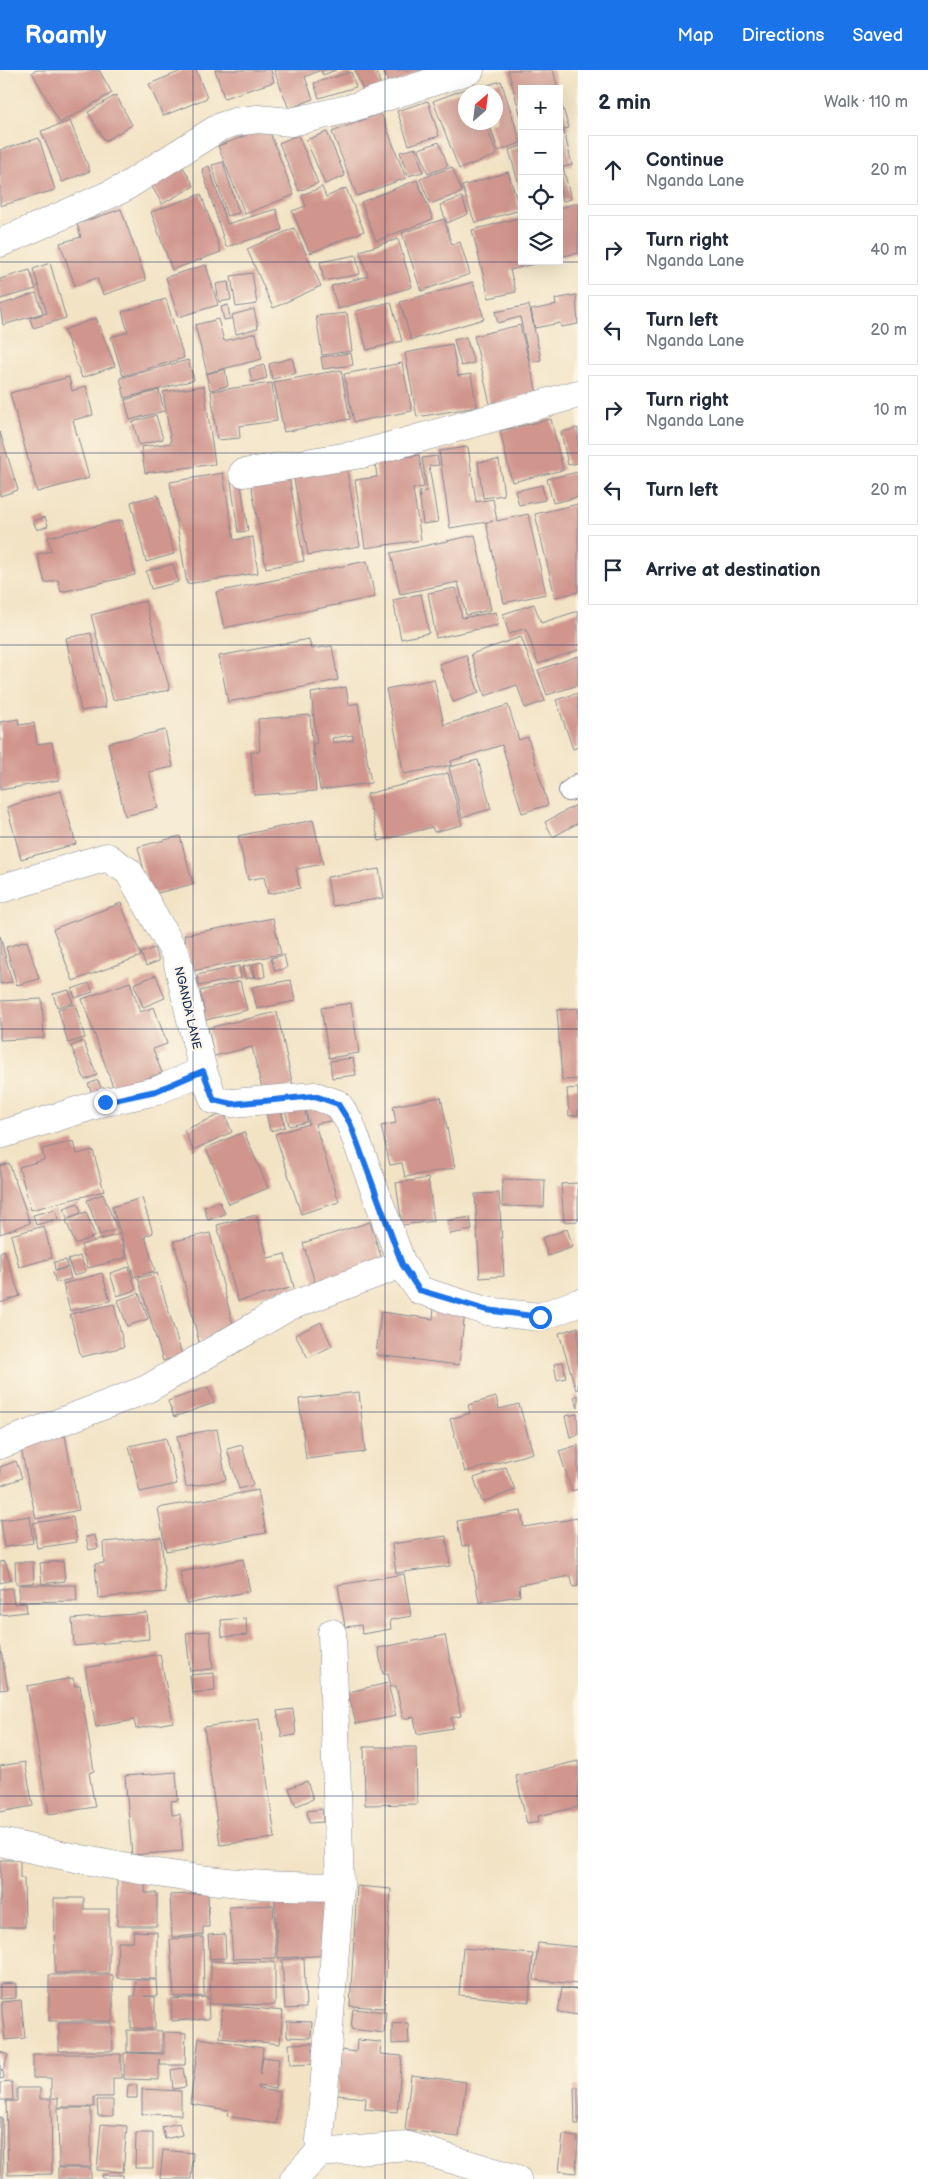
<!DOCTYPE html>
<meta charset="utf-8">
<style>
:root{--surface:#fff;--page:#f6f6f7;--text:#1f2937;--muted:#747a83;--line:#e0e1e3;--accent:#1a73e8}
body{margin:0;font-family:"Balsamiq Sans",sans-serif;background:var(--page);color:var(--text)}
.controls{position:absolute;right:15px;top:15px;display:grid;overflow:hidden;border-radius:0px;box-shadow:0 5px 20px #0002}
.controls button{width:45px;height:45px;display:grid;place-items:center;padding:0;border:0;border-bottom:1px solid var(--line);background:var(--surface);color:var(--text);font:25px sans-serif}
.compass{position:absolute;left:458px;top:15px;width:45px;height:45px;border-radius:50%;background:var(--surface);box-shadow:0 5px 20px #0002;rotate:28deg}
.stop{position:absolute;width:15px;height:15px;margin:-11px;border:4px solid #1a73e8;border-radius:50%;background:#fff}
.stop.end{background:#1a73e8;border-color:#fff;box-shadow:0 1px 5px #0008}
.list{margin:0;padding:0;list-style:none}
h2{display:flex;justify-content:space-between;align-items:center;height:65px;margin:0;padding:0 20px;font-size:21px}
h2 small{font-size:16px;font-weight:400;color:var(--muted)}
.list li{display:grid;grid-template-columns:32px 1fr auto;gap:15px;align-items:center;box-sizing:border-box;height:70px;margin:0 10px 10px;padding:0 10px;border:1px solid var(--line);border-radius:0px}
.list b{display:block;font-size:19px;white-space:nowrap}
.list p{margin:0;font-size:16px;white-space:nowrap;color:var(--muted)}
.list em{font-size:16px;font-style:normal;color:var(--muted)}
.icon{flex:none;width:28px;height:28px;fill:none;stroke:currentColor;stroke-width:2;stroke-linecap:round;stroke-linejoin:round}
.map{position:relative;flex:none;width:578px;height:2109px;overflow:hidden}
header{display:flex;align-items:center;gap:30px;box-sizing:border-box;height:70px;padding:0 25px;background:var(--accent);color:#fff}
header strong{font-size:24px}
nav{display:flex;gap:28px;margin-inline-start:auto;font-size:18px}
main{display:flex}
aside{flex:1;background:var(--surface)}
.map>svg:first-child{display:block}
.building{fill:#d0968e;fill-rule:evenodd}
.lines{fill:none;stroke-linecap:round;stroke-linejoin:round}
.lane-casing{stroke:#868992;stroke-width:22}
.street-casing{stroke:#868992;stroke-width:29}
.lane{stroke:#fff;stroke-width:20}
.street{stroke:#fff;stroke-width:28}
.route{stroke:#1a73e8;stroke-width:6}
.grid{fill:none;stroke:#1b2f5e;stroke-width:1;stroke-opacity:0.55}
.labels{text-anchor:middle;stroke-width:4;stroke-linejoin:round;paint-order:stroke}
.street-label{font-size:12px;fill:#1b2f5e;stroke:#fcf5e5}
</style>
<header>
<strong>Roamly</strong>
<nav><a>Map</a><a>Directions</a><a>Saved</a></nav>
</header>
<main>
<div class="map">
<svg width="578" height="2109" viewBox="0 0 578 2109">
<rect width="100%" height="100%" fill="#fcf5e5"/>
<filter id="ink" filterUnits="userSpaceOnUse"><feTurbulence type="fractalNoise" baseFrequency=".02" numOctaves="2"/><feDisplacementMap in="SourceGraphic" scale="10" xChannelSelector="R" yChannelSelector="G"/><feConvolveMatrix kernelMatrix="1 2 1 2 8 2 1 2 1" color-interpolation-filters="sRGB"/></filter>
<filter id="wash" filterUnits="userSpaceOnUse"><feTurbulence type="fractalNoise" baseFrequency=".0096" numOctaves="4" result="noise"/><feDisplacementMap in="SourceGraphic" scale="20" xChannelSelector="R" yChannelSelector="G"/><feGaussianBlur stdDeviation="1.12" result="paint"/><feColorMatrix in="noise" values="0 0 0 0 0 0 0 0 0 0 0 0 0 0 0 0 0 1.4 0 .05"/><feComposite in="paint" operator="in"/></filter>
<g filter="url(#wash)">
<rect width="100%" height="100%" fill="#f2e3c5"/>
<g id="blocks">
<!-- building -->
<path class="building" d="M37,0H99L112,23L60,53L32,2Z
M184,0H196L207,28L163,46L149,14Z
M215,0H271L274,12L224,28Z
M274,0H336L323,5L321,0L305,7L313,29L289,39Z
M355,0H376L381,16L364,23Z
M383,0H424L390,16Z
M508,0H553L558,19H522L521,47Z
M351,2L356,17L319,28L314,13Z
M501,11L521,73L498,81L489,52H496V22H479L478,18Z
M471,17L474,22H466V52H485L497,85L459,99L433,31Z
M116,25L132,55L105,71L88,42Z
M559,26L569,58L559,60Z
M428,31L439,66L409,75L397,41Z
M381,43L406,108L357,126L332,62Z
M70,51L90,101L62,112L41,61Z
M268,57L294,125L245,144L218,76Z
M564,61L572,95L563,97L571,129L563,131L559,115V96L562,93L559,81V62Z
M327,62L345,106L325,114L306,70Z
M298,65L318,113L299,121L279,73Z
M39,68L55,120L0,136V80Z
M439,72L448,96L428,104L419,79Z
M522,76V122H521L509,80Z
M416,78L423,102L408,106L400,82Z
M223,92L239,143L227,146L212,95Z
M209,96L227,154L276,139L282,160L226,177L202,99Z
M183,97L194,116L162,134L151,115Z
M452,97L462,122L430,134L420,109Z
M508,102L520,140L475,153L462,116Z
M417,110L433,149L376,171L361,132Z
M322,117L326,127L346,118L364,161L310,183L292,141L306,136L302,125Z
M201,124L221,182L172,200L151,142Z
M462,127L468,144L447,153L440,135Z
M578,133V183L559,187V138Z
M121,139L146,210L103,225L97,208L75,216L60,173L81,167L77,154Z
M522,147V191L542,192L510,200L516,222L489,228L472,160Z
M444,149L452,175L460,172L470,204L421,221L402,163Z
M294,158L321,216L273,238L247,179Z
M398,169L412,217L338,239L331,216L368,206L360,181Z
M356,185L360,204L324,211L320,192Z
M50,193L66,248L33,258L30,248L47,243L33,199Z
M206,195L218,235L178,247L166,207Z
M30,200L36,219L0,229V209Z
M252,203L257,234L236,237L231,206Z
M228,212L231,230L219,232L216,214Z
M473,212L484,249L411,270L400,232Z
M36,223L43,243L3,255L0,235Z
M576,225L578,254L561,257L560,253L535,258L531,240L556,235L555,229Z
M166,229L184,288L123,306L111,267L128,262L122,242Z
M391,232L402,271L367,280L356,241Z
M228,235L230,249L224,250L221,237Z
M529,235L541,290L530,292L520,247L498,253L495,242Z
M254,239L258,258L236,264L232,245Z
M347,243L352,281L322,285L316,246Z
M96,248L115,296L82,308L64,260Z
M218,249L224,271L256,263L262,289L207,303L195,255Z
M520,255L537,323L490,334L474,266Z
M466,267L474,293L461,296L454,270Z
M452,274L458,306L471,304L477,337L417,347L405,283Z
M351,283L353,295L323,299L321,287Z
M292,288L296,303L272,309L269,294Z
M188,290L194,310L125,328L120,308Z
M402,293L412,341L354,352L344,304Z
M264,295L267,308L252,312L249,299Z
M225,299L228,316L210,320L206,304Z
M341,300L350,349L284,362L274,312Z
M69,307L72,321L86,316L93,345L73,350L89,408L37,422L10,323Z
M272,313L277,351L239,356L240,368L217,370L211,321Z
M204,316L215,394L145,403L141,377L171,373L163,322Z
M159,320L164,341L130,350L125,330Z
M156,345L163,369L139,375L133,352Z
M551,349L563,400L512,412L500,361Z
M578,358V393L568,395L561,362Z
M0,362L18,420L0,426Z
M468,377L476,432L493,429L497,451L528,444L546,524L504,533L486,453L493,451L450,458L439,381Z
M419,385L424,417L413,419L421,470L365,478L355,410L377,407L375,391Z
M437,386L439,395L429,396L438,452L423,454L419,422L427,421L422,388Z
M499,390L504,425L483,428L478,392Z
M346,395L360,476L308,485L293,404Z
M239,402L248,461L238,462L230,404Z
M578,402V427L553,433L547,409Z
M223,403L234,470L253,467L258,503L187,514L170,412Z
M289,407L304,491L266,498L251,413Z
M542,415L545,430L519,435L515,421Z
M158,425L174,484L146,492L131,432Z
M578,434V522L555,527L535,444Z
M45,447L48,456L37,460L33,451Z
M122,450L135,505L61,522L58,510L45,513L37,484L51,481L48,467Z
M475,465L491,540L466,545L458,512L400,524L391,483Z
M367,491L375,527L224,558L216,522Z
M173,494L178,512L151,519L146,501Z
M456,518L462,548L496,542L498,555L436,568L428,523Z
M421,524L429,563L401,569L393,530Z
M145,531L170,620L113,630L91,545Z
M534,534L541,553L578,541V580L538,594L526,558L509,564L503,544Z
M91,563L106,637L81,641L66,568Z
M521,567L545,631L525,638L517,615L485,626L471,584Z
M309,569L311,579L332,576L338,610L228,632L219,586Z
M466,585L479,623L453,632L439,594Z
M578,586V615L547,625L538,600Z
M434,609L444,655L508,635L519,670L528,667L548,735L522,743L502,675L451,691L452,695L404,704L386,619Z
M346,617L349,635L358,633L371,713L320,720L313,674L317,673L311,623ZM353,665V670L333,673L332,668Z
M578,623V677L573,679L556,630Z
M310,645L316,721L254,725L251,682L260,681L258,649Z
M18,649L19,655L34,653L37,674L52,672L59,710L0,720V652Z
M165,660L173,697L149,702L158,738L125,746L108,673Z
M478,690L491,739L462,747L449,697Z
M448,703L462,755L434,762L432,757L379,771L367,724Z
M61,721L76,774L21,789L7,737Z
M578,734V753L553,767L545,752Z
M313,750L323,794L296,799L300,818L268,824L264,807L248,810L238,766Z
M180,766L193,814L150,825L138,777Z
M379,799L384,828L332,836L327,807Z
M121,833L141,886L73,911L53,859Z
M273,848L281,884L192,901L184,865Z
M0,866L12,912L0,914Z
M27,871L39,909L17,915L6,877Z
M154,878L159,891L146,896L141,883Z
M284,885L287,898L275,901L271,888Z
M263,892L265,907L256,908L253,894Z
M250,895L254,907L245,909L242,897Z
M239,896L241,908L199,916L197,905Z
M156,905L165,928L143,937L134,914Z
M291,910L295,931L257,939L252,917Z
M240,911L247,940L206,950L200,921Z
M130,912L140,942L154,937L167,974L153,979L162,1003L114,1020L82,929Z
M89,913L93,922L75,928L72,919Z
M69,920L73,933L57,937L53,924Z
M42,929L44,968L0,970V931Z
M351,933L359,983L329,988L321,938Z
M75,934L85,968L68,973L58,939Z
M578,938V1009L562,1010L557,940Z
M277,942L293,1016L263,1023L252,977L214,986L208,958Z
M83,971L97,1005L85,1010L71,976Z
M353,988L356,1005L332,1008L330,991Z
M98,1010L102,1020L92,1023L88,1014Z
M578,1018V1045L569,1046L567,1019Z
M441,1027L455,1098L405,1107L402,1093L390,1095L381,1056L396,1053L393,1036Z
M304,1034L307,1052L289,1056L285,1038Z
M332,1036L335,1050L315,1054L339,1132L301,1144L275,1064L309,1054L306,1040Z
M281,1040L285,1057L270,1061L266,1043Z
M224,1043L232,1062L193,1080L184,1060Z
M244,1062L268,1118L229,1134L206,1078Z
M74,1071L77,1084L93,1080L104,1121L31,1140L19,1097L44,1090L42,1079Z
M9,1093L30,1153L0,1164V1096Z
M428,1108L434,1151L402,1155L396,1113Z
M503,1109L545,1110L544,1137L502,1136Z
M578,1113V1151L564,1152L561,1114Z
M499,1123L504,1206L480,1208L475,1124Z
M103,1124L117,1159L100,1165L87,1130Z
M142,1128L153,1163L145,1166L155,1201L134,1207L112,1137Z
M220,1132L225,1144L208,1150L204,1137Z
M78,1133L81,1143L67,1148L64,1138Z
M56,1139L58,1149L36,1155L33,1145Z
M86,1142L95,1166L75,1174L66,1150Z
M256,1145L268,1188L285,1184L294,1217L238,1231L217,1155Z
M470,1147L472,1160L450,1164L447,1151Z
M370,1152L383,1193L315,1213L303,1173Z
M44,1156L52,1188L19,1197L11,1165Z
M567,1159L573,1177L548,1186L542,1168Z
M210,1163L235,1263L199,1272L174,1171Z
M120,1164L126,1188L88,1198L81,1175Z
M4,1180L20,1226L0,1233V1182Z
M80,1186L86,1201L74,1206L68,1190Z
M66,1190L67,1198L55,1200L54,1192Z
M68,1197L71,1209L56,1213L53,1202Z
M129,1197L136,1220L117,1226L110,1203Z
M102,1203L110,1231L70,1241L63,1214Z
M157,1203L182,1285L163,1291L138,1208Z
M139,1223L148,1249L127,1256L118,1230Z
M114,1234L124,1277L81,1287L70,1244Z
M434,1238L465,1242L459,1295L376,1285L381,1242L433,1249Z
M321,1252L332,1276L308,1288L295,1265Z
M578,1257V1319L576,1320L559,1263Z
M563,1292L566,1308L557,1310L554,1294Z
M208,1317L214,1333L174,1347L168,1331Z
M359,1322L365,1382L306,1389L299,1329Z
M578,1325V1338L574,1327Z
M496,1327L499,1339L519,1334L533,1383L465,1402L450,1349L470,1343L468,1335Z
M577,1344L578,1365L570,1367L565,1346Z
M217,1359L226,1410L186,1417L177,1366Z
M65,1366L79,1440L36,1449L20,1374Z
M166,1368L177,1414L140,1422L129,1376Z
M242,1375L253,1415L239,1419L227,1379Z
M578,1375V1419L572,1421L559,1381Z
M16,1391L22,1408L0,1416V1397Z
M506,1397L515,1420L482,1432L474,1408Z
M258,1420L266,1463L166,1481L158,1438Z
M521,1441L524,1457L578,1448V1516L573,1517L571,1506L519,1515L520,1526L479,1532L469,1475L462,1476L457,1451Z
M30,1446L33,1473L4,1477L1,1450Z
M73,1447L77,1472L37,1478L33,1453Z
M95,1465L98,1478L89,1480L86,1467Z
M446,1466L450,1496L396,1503L392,1474Z
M161,1467L166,1522L98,1528L95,1494L104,1493L103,1472Z
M243,1489L250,1521L187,1534L180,1502Z
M5,1491L11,1510L0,1513V1492Z
M63,1491L65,1511L42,1514L40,1493Z
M15,1492H33L34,1513L16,1514Z
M404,1504L411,1546L390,1550L391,1559L362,1564L361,1555L345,1557L338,1515Z
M19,1515H76L77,1531L19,1532Z
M12,1518L14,1534L26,1533L27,1542L0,1545V1519Z
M147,1543L149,1569L74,1576L72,1549Z
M246,1548L247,1565L222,1567L221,1550Z
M210,1561L213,1599L190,1601L186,1563Z
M445,1565L461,1646L451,1648L453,1658L417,1664L414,1647L403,1649L396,1616L391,1617L388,1603L383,1604L378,1578Z
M0,1575L8,1619L0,1620Z
M160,1584L173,1652L136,1659L134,1650L96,1657L85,1598Z
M214,1603L215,1621L192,1623L190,1605Z
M73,1608L75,1616L80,1615L94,1701L89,1703L95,1737L49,1744L27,1616Z
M388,1613L396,1646L356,1654L348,1622Z
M293,1639L296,1665L282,1667L277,1641Z
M259,1649L275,1768L220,1775L204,1657Z
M364,1677H416L417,1734L365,1735Z
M578,1691V1737L538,1746L539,1752L527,1754L516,1706Z
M25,1692L33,1736L0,1742V1696Z
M176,1702L178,1730L171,1731L172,1745L180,1744L183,1781L132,1785L125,1706Z
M307,1711L313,1729L296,1736L289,1718Z
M322,1739L323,1752L309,1753L307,1741Z
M0,1790H20V1808H24L25,1857H0Z
M117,1806H146L145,1823H157V1856H117Z
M357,1816L391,1819L384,1938L350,1936Z
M328,1819L332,1885L278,1888L274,1822Z
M208,1823L209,1857H203V1865L172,1867L170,1825Z
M54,1828H84V1839H109V1903H55Z
M273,1835L276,1888L233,1889L229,1837Z
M134,1861L157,1862V1909L117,1908L118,1872H133Z
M225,1864L226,1888L210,1889L208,1865Z
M203,1867L204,1926L174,1927L170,1869Z
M538,1873L578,1877V1914L534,1910Z
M463,1878L533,1884L529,1932L459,1925Z
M304,1888L306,1938L285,1939L282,1890Z
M211,1891L275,1892V1935L210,1934Z
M49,1905H113V1951H49Z
M136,1910H156L157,1926H144L155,1927V1959L131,1958V1926H135Z
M16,1913V1928L0,1929V1914Z
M562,1918L578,1920V1945L558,1942Z
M208,1927L209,1949L172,1951L171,1929Z
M21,1930L25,1968L5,1970L1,1932Z
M223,1935L283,1941L280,1974L220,1968Z
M353,1939L386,1942L384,1963L351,1959Z
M287,1951L312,1952L311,1968L287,1967Z
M59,1953H112L113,1981H59Z
M408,1953L409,1973L392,1974V1954Z
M127,1960L162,1961V1983L127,1982Z
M164,1962L186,1963L185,1995H160L159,1989V2010L124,2009V1983L164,1984Z
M199,1968L263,1978L260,2004L263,1987L279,1989L275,2019L258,2016V2019L280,2022L276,2054L227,2046L228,2040L190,2034Z
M357,1970L381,1972L380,1984L402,1986L397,2042L365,2039L366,2028L337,2025L341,1980L356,1982Z
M313,1973L314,1994L290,1995L289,1974Z
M0,1982L8,1985L3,2000L0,1999Z
M33,1984H121V2008H113V2027H94V2037H58V2028H51V2008H33Z
M183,1998L186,2017L173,2019L171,2000Z
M0,2001H3L4,2008L0,2009Z
M411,2005L466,2012L459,2067L405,2060Z
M12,2012L13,2030H0V2013Z
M128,2015H137V2028H127Z
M574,2017H578V2054H575Z
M17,2018H40V2029H51L52,2104L8,2105L6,2031H17Z
M142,2019L181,2021V2045L142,2044Z
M97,2030H113V2046H98Z
M58,2038H91V2097H59Z
M0,2047H2L3,2109H0Z
M179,2053L182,2065L165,2069L162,2057Z
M101,2054L127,2056L123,2102L97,2100Z
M136,2063H153V2098H135Z
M563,2065L578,2067L576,2103L559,2101Z
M163,2080L193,2083L191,2109H160Z
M58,2098H91V2109H58Z
M102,2105H123V2109H103Z"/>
</g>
</g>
<g filter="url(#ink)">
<use href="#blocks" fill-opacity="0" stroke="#868992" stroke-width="1"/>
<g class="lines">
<!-- lane casing -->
<g class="lane-casing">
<path id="lane" d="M569,721L578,714"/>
</g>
<!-- street casing -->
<g class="street-casing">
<path id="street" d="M0,173L122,119L220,57L235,52L258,49L291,52L348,39L470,0
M243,403L362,384L578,324
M0,819L107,787L129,802L176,885L203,1001L214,1030L232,1033L315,1026L338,1034L350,1053L402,1194L419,1220L486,1241L540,1247L578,1233
M0,1065L105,1032L156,1021L203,1001
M0,1375L147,1319L288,1237L402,1194
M332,1563L340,1817
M0,1772C83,1790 167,1808 252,1814C281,1817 311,1816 340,1817L319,2083
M294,2109L319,2083L408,2076L517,2109"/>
</g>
<!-- lane -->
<use href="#lane" class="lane"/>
<!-- street -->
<use href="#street" class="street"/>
</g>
</g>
<g class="lines" filter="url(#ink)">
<!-- route -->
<path class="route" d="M105,1032L156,1021L203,1001L214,1030L232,1034L315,1026L338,1034L350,1053L402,1194L419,1220L486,1240L540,1247"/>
</g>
<!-- grid -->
<path class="grid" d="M193,0V2109M385,0V2109M0,192H578M0,383H578M0,575H578M0,767H578M0,959H578M0,1150H578M0,1342H578M0,1534H578M0,1726H578M0,1917H578"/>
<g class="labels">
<!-- street labels -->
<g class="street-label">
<text transform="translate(188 938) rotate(77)" y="4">NGANDA LANE</text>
</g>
</g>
</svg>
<div class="controls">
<button>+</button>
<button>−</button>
<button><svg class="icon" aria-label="locate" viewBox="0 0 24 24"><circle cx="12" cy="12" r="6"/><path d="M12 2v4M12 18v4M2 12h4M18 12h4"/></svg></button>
<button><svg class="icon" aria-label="layers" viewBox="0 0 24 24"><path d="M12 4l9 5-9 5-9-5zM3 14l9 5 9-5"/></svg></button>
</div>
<svg class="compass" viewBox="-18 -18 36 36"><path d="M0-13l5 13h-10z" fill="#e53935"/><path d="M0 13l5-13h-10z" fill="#747a83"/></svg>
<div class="stop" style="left:540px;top:1247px"></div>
<div class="stop end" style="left:105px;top:1032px"></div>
</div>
<aside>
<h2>2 min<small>Walk · 110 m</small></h2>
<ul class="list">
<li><svg class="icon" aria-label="ahead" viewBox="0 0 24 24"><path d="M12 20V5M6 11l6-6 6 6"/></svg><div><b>Continue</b><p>Nganda Lane</p></div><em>20 m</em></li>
<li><svg class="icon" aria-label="right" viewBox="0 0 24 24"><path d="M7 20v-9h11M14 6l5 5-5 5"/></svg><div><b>Turn right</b><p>Nganda Lane</p></div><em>40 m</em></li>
<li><svg class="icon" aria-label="left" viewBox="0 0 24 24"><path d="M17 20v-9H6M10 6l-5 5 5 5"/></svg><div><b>Turn left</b><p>Nganda Lane</p></div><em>20 m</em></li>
<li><svg class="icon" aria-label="right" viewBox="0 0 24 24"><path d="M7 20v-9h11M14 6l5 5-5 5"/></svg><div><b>Turn right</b><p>Nganda Lane</p></div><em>10 m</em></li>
<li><svg class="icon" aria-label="left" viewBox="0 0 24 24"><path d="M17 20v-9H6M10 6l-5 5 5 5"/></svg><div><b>Turn left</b></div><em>20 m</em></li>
<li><svg class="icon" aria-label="arrive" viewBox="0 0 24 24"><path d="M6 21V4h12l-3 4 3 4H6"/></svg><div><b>Arrive at destination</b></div></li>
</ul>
</aside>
</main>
